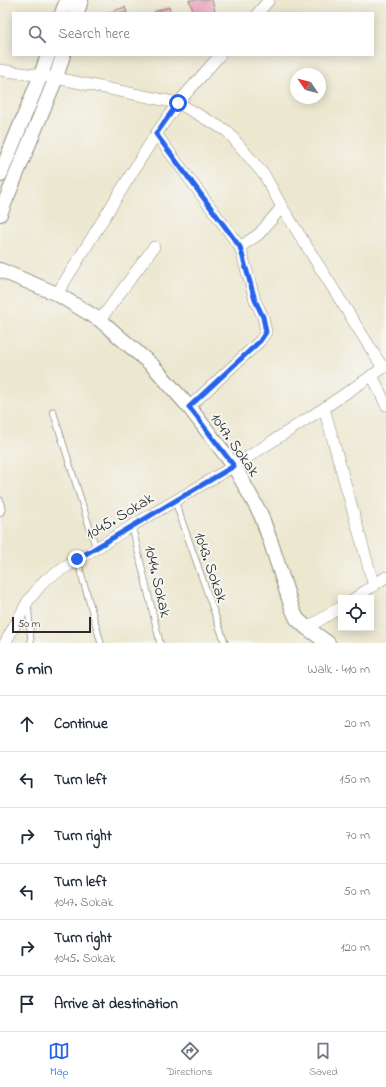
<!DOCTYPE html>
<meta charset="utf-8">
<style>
:root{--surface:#fff;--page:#f6f6f7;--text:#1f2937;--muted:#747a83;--line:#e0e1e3;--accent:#2563eb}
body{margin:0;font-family:"Indie Flower",sans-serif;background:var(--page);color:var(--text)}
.controls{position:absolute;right:12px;bottom:12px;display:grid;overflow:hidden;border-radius:0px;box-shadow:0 2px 10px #0003}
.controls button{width:36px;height:36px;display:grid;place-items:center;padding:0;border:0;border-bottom:1px solid var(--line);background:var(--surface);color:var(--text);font:20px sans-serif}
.compass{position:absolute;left:290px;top:68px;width:36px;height:36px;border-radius:50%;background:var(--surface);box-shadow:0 2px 10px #0003;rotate:305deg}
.scale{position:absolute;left:12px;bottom:10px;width:79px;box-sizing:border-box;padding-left:4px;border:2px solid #2b2b2b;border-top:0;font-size:11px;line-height:14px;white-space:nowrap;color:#2b2b2b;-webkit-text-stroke:3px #f6f6f2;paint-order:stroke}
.stop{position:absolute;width:12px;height:12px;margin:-9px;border:3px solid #2563eb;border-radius:50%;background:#fff}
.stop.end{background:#2563eb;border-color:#fff;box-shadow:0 1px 4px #0008}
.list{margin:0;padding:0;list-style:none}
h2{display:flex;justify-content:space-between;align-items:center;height:52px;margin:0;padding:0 16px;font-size:17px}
h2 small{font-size:13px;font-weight:400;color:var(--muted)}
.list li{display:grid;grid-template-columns:26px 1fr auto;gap:12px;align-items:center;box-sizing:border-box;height:56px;padding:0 16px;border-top:1px solid var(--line)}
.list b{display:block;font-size:15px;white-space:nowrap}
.list p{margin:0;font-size:13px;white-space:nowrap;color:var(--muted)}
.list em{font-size:13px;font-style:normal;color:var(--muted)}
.icon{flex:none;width:22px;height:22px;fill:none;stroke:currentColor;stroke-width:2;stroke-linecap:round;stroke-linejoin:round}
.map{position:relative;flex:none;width:386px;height:643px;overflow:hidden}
.search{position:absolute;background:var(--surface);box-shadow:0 2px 10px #0003;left:12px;right:12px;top:12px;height:44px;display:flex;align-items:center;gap:10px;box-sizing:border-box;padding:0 14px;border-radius:0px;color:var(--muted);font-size:15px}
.sheet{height:388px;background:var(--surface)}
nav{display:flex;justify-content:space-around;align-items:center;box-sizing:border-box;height:56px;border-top:1px solid var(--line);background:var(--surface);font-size:11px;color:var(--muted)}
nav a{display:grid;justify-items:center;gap:2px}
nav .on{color:var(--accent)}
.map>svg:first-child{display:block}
.building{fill:#ea97b5}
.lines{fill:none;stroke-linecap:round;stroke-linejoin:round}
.service-casing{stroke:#8c897d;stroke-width:7}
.minor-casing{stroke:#8c897d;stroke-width:12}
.tertiary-casing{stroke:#8c897d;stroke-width:16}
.service{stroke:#fff;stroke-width:5.5}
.minor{stroke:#fff;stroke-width:11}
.tertiary{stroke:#fff;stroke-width:14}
.route{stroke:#2563eb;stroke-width:5}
.labels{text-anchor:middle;stroke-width:4;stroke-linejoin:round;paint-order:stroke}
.street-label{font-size:16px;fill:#2b2b2b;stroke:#f6f6f2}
</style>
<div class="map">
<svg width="386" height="643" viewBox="0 0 386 643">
<rect width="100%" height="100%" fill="#f6f6f2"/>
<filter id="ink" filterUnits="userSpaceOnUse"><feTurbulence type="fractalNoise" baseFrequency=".025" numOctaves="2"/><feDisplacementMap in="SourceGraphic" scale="8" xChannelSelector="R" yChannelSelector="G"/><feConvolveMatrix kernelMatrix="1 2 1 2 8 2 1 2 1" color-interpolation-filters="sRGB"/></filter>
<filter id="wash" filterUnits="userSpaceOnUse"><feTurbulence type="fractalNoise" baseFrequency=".012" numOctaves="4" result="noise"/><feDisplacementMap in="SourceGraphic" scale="16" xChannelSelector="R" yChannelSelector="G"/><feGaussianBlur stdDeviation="0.9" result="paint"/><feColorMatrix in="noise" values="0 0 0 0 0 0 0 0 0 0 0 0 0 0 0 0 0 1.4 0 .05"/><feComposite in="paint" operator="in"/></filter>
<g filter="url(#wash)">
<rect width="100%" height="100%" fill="#ece7cf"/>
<g id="blocks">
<!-- building -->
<path class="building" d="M189,0H212L215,11L213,12V13H194Z
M125,7L127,13H108Z
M169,7L171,13H154V12Z"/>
</g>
</g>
<g filter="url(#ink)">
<use href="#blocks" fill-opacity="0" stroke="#8c897d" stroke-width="1"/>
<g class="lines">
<!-- service casing -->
<g class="service-casing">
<path id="service" d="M53,411L96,548
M0,500L2,510L0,513
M175,501L225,643
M132,526L160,643
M77,559L101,643
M28,603L31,643"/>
</g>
<!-- minor casing -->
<g class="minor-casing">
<path id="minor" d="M258,13L269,0
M0,70L56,78L178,103L227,131L265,176L282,207L383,368
M156,134L240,247L255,300L263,317L266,332L260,341L189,407
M240,247L259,234L282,207
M57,294L156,134L178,103L220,55
M100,320L154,247
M372,375L386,405
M324,408L374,586
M355,598L386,577
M307,628L341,607
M5,643L28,601L45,580L132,526L234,466L324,408L386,366"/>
</g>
<!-- tertiary casing -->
<g class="tertiary-casing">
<path id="tertiary" d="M62,13L67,0
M77,13L81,0
M0,175L41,75L48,55
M0,214L56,78L63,55
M0,270L57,294L100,320L154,367L189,407L234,466L261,515L271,543L292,608L297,619L307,628L328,643"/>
</g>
<!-- service -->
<use href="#service" class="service"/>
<!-- minor -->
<use href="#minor" class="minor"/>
<!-- tertiary -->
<use href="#tertiary" class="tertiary"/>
</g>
</g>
<g class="lines" filter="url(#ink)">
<!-- route -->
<path class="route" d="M77,559L234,466L189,407L260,341L266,332L263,317L255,300L240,247L156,134L178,103"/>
</g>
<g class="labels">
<!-- street labels -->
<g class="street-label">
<text transform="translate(236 444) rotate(55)" y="6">1047. Sokak</text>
<text transform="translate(119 515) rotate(-31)" y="6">1045. Sokak</text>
<text transform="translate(212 567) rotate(71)" y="6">1043. Sokak</text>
<text transform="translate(159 581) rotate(77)" y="6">1044. Sokak</text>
</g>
</g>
</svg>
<div class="controls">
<button><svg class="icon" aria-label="locate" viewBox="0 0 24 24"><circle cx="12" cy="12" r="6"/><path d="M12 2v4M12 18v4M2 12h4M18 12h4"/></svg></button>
</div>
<svg class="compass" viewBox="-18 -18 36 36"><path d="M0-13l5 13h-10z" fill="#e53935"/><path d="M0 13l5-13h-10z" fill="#747a83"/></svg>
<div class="scale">50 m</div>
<div class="stop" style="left:178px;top:103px"></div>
<div class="stop end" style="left:77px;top:559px"></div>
<div class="search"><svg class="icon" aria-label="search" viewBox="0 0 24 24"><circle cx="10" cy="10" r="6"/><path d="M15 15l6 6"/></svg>Search here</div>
</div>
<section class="sheet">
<h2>6 min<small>Walk · 410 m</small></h2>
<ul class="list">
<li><svg class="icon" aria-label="ahead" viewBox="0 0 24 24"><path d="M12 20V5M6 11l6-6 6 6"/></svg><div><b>Continue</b></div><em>20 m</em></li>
<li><svg class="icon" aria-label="left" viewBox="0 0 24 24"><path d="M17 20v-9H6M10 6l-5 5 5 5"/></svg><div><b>Turn left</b></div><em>150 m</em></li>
<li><svg class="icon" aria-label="right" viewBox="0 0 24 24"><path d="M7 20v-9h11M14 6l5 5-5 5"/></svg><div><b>Turn right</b></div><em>70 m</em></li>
<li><svg class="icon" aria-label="left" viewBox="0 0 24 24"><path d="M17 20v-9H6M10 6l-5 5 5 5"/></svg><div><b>Turn left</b><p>1047. Sokak</p></div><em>50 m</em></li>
<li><svg class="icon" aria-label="right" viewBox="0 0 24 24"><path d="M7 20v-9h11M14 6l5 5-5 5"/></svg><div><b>Turn right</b><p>1045. Sokak</p></div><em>120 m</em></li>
<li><svg class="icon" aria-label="arrive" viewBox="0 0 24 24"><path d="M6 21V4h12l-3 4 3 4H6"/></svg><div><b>Arrive at destination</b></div></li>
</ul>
</section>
<nav>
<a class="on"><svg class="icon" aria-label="map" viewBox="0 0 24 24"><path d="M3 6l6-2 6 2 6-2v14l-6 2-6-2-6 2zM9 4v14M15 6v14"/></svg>Map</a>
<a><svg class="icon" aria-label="directions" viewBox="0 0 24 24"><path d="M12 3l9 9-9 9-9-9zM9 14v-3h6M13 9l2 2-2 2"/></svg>Directions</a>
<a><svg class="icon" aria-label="saved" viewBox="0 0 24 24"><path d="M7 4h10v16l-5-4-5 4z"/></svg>Saved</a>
</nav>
